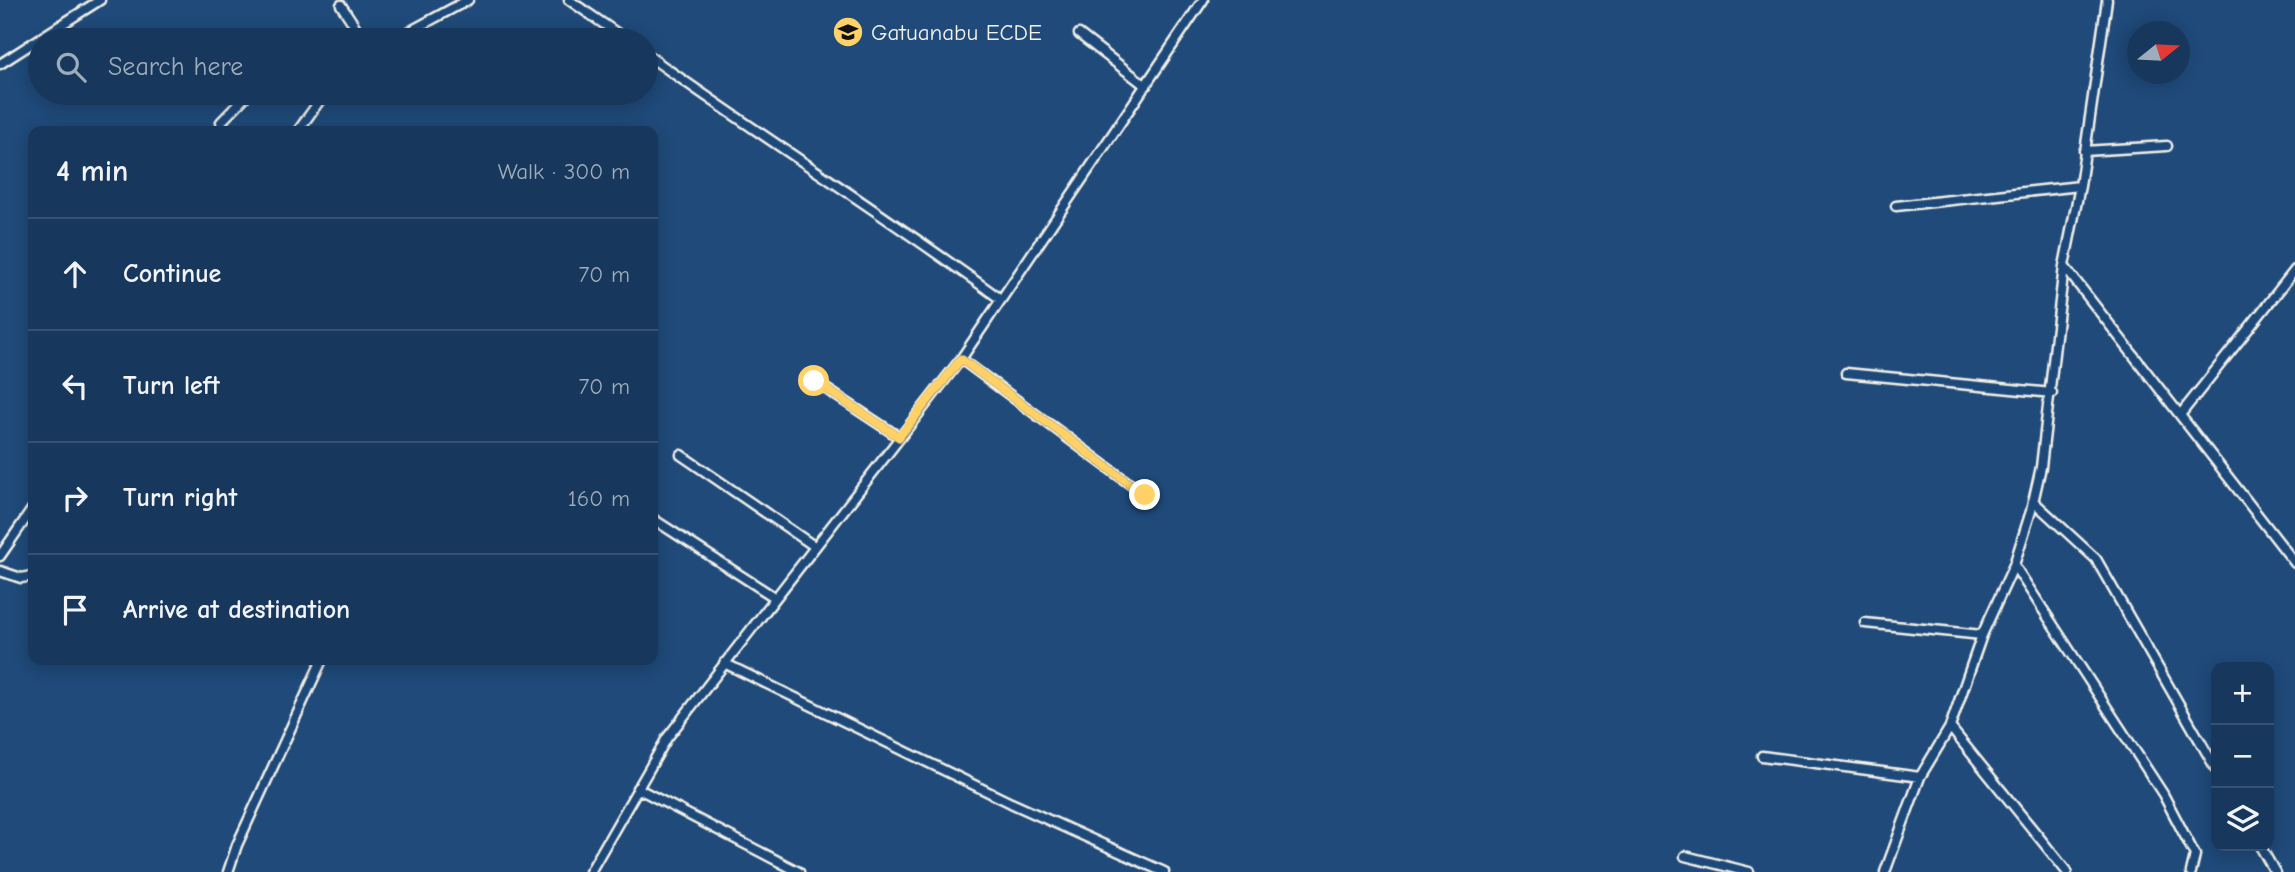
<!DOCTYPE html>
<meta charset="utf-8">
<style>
:root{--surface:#17385c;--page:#244365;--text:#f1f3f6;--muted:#9eacbb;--line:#365272}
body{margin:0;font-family:"Comic Neue",sans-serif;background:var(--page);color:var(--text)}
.controls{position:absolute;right:21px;bottom:21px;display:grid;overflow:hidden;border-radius:14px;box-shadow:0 4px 18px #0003}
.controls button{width:63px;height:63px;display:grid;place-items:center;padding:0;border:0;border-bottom:2px solid var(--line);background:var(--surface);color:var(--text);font:35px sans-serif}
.compass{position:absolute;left:2127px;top:21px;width:63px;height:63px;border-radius:50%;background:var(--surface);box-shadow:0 4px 18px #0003;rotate:72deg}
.stop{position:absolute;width:21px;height:21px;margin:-16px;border:5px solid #ffd166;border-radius:50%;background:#fff}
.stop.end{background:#ffd166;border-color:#fff;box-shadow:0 2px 7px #0008}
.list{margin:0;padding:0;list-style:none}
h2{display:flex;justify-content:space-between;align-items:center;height:91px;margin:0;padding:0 28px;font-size:30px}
h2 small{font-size:23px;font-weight:400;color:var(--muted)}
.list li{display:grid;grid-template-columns:46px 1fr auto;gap:21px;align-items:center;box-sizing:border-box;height:112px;padding:0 28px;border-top:2px solid var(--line)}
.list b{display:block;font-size:26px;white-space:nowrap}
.list em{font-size:23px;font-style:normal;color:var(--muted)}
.icon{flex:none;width:38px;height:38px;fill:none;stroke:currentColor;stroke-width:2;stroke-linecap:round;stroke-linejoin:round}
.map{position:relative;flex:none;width:2295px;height:872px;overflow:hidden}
.search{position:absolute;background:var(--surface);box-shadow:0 4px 18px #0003;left:28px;top:28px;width:630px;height:77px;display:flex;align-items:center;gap:18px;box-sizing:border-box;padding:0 24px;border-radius:38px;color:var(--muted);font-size:26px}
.panel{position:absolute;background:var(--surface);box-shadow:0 4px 18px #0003;left:28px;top:126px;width:630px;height:539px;border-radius:14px}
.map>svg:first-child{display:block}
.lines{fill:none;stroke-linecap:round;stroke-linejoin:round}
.minor-casing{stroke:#f4f1e8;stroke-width:13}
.minor{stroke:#1f4a7a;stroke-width:8}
.route{stroke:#ffd166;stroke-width:9}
.labels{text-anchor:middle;stroke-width:6;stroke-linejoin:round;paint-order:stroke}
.poi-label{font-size:23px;fill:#f4f1e8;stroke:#1f4a7a;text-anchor:start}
</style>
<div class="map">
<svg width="2295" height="872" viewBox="0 0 2295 872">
<rect width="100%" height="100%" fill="#1f4a7a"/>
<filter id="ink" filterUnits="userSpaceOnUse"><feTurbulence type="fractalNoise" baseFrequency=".0143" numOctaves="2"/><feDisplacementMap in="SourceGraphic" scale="14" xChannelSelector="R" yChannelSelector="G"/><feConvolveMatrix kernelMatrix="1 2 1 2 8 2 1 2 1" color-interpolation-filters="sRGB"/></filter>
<g filter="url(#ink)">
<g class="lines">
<!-- minor casing -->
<g class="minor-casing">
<path id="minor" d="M569,0L627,40
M341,5L364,40
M1079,34L1146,86
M394,40L468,0
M646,54C762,137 883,213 999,298
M0,64L100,0
M224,131L221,122L245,97
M298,131L325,93
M2084,151L2167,146
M1896,206L2080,186
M2064,266L2295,563
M961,359L1145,495
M1846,373L2052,393
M814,381L899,437
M2180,415L2295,270
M681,455L814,546
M2033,501L2096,559L2216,769
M653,519L774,597
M0,556L33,508
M2014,565L2163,794L2195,855L2191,872
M0,571L21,578L33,576
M1865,623L1982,635
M724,663L1011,803L1164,872
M1950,727L2067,872
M1762,756L1920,777
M637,788L799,872
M2260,846L2275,872
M1685,856L1749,872
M228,872L237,845L322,660
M590,872L667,738L961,359L1203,0
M1885,872L1920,777L1950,727L1982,635L2014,565L2031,511L2041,467L2064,266L2080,186L2107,0"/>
</g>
<!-- minor -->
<use href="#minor" class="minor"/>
</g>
</g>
<g class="lines" filter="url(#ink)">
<!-- route -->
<path class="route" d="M814,381L899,437L961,359L1145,495"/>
</g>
<!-- icons -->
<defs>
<g id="school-disc" transform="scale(1.575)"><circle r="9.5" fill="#ffd166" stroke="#1f4a7a"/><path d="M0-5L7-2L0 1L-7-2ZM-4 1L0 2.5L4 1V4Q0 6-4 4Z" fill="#111"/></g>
</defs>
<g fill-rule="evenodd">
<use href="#school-disc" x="848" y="32"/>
</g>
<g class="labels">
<!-- poi labels -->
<g class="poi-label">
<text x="871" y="40">Gatuanabu ECDE</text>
</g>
</g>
</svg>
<div class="controls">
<button>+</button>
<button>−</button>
<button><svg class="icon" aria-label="layers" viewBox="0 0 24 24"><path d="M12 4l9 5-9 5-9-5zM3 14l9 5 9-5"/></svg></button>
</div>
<svg class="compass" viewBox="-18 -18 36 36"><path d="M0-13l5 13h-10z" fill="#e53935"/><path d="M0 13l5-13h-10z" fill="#9eacbb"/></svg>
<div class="stop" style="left:814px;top:381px"></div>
<div class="stop end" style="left:1145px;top:495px"></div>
<div class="search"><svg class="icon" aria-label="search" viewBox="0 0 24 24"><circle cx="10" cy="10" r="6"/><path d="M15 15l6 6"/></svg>Search here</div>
<section class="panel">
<h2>4 min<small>Walk · 300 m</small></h2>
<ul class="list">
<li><svg class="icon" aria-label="ahead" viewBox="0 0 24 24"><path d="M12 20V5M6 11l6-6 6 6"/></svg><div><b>Continue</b></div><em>70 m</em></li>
<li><svg class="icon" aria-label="left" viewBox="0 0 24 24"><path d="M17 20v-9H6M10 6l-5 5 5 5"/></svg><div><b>Turn left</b></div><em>70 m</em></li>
<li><svg class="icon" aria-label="right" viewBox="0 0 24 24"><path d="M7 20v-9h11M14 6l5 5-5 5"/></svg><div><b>Turn right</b></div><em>160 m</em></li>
<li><svg class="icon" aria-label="arrive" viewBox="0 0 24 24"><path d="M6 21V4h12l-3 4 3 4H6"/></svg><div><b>Arrive at destination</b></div></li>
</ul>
</section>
</div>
